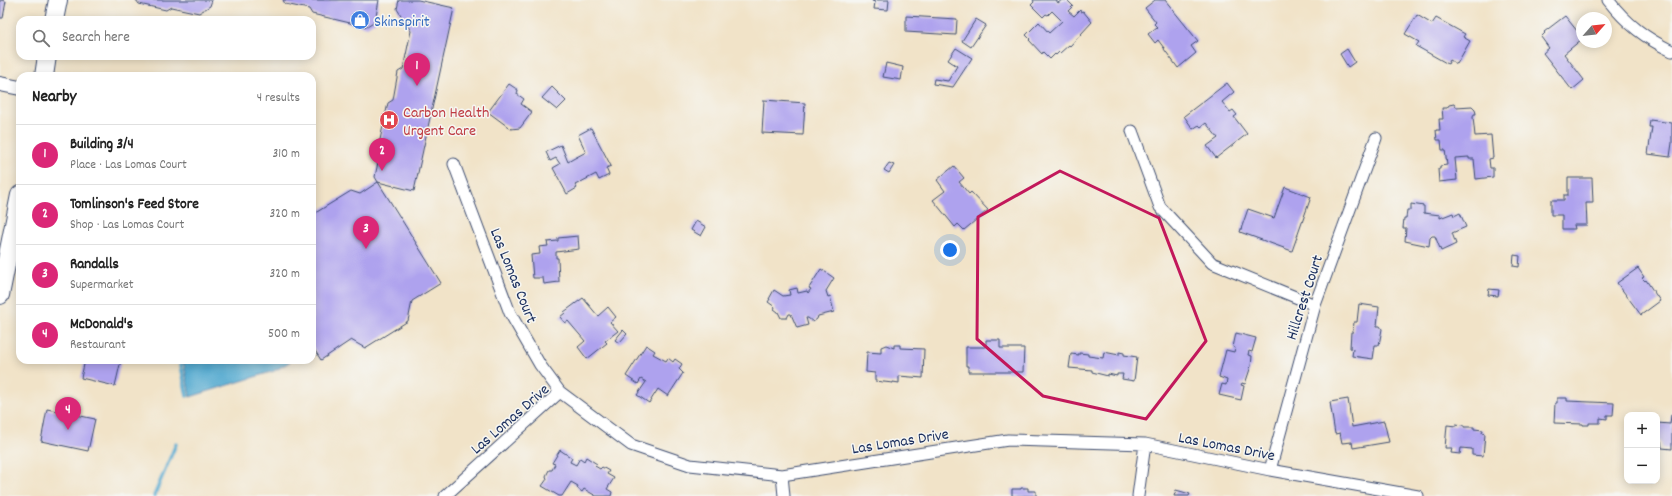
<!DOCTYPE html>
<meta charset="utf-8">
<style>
:root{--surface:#fff;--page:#f6f6f6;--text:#222;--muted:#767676;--line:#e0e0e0;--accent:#db2777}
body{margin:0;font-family:Dekko,sans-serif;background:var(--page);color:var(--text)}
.controls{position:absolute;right:12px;bottom:12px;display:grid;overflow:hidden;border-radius:8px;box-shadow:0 2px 10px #0003}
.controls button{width:36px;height:36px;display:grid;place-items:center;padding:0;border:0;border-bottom:1px solid var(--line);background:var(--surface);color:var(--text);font:20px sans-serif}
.compass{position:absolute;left:1576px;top:12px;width:36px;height:36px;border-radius:50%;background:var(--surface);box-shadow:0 2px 10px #0003;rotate:63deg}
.you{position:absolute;left:950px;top:250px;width:14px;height:14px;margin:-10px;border:3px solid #fff;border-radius:50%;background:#1a73e8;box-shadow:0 0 0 6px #1a73e833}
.badge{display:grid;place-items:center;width:26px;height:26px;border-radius:50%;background:var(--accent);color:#fff;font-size:13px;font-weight:700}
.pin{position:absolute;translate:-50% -33px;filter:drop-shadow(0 1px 2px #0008)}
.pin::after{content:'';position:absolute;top:21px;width:14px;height:12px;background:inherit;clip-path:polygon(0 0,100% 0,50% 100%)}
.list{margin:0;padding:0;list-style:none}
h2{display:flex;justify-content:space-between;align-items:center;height:52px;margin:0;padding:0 16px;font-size:17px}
h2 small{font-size:13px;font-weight:400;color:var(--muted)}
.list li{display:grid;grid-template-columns:26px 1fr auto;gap:12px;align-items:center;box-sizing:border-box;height:60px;padding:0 16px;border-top:1px solid var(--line)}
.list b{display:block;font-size:15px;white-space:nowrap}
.list p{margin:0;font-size:13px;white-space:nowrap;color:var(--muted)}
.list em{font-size:13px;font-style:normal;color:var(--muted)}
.icon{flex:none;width:22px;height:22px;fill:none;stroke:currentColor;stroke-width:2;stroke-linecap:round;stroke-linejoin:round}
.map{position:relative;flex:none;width:1672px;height:496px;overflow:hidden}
.search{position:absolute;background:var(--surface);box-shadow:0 2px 10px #0003;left:16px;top:16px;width:300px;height:44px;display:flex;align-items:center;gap:10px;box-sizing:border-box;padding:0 14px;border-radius:12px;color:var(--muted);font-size:15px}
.panel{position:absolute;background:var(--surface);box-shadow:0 2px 10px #0003;left:16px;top:72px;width:300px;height:292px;border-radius:12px}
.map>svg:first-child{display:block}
.water{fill:#54aad0;stroke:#386c97}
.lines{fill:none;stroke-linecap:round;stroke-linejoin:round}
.stream{stroke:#54aad0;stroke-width:3.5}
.building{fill:#aea2ee}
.minor-casing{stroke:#3b4a6e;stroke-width:13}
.tertiary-casing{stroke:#3b4a6e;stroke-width:16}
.primary-casing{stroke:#3b4a6e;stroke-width:20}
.minor{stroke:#fff;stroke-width:11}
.tertiary{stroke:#fff;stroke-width:14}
.primary{stroke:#fff;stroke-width:18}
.marked{fill:none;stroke:#c2185b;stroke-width:3;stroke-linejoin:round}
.labels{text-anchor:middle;stroke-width:3;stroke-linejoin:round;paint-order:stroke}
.shop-label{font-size:16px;fill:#366cbe;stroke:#f6f6f2;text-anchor:start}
.health-label{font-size:16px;fill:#be3a42;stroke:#f6f6f2;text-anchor:start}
.street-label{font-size:16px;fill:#1b2f5e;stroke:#f6f6f2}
</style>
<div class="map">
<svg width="1672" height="496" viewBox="0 0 1672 496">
<rect width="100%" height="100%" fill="#f6f6f2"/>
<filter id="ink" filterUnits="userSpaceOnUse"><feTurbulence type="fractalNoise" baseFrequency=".025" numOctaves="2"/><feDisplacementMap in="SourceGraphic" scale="8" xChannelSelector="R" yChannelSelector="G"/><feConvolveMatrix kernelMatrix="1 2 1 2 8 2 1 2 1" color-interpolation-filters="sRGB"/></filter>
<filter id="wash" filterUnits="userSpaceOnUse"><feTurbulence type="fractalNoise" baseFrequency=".012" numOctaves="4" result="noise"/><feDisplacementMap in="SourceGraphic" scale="16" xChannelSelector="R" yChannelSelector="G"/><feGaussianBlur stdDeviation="0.9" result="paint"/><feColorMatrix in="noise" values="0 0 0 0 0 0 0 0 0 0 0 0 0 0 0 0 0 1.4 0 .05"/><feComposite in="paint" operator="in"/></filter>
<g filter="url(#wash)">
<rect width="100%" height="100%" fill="#f1e3c8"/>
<!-- water -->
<path class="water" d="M183,360H293L274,371L190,397Z"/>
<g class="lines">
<!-- stream -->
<path class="stream" d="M180,360L187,396
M154,496L176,444"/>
</g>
<g id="blocks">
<!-- building -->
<path class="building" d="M0,0L6,1L3,18H0Z
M136,0H212L210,6L199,13L171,7L166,10L139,4Z
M283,0H379L375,22L367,27L312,14L309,9L285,4Z
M399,0H418L454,8L414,191L378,182L375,177L378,162L376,158L388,103L393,100L398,72L403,69L411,31L397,9Z
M872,0H889L888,10L874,9L875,2L872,1Z
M1033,0H1056L1058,3L1062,0H1067L1073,6L1068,11L1074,16L1080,10L1081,12L1083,11L1092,22L1070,46L1069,45L1060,53L1059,52L1056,55L1055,54L1050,59L1043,52L1042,54L1029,40L1030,39L1026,35L1039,22L1049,33L1062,21L1052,11L1048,15L1046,14L1043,17L1031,5L1034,2Z
M1155,0H1165L1198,41L1191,46L1196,53L1178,68L1164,49L1165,47L1164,48L1158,40L1155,43L1148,34L1157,27L1154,24L1156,22L1145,8Z
M1417,15L1432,24L1436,18L1465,34L1463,37L1470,41L1457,64L1450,60L1448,64L1416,46L1419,42L1405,34Z
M906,16L957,19L956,35L906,32Z
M1565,16L1582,37V39L1564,54L1584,80L1572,90L1543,53L1549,48L1541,37L1545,33L1544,32Z
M976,19L986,25L971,47L962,41Z
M956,48L972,58L953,87L933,84L934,79L948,81L957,66L948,60Z
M1347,49L1355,62L1348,67L1340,54Z
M886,63L903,67L901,80L883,77Z
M1227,83L1234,92L1222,102L1230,112L1233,110L1237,115L1234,117L1247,134L1216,158L1207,146L1218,138L1206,123L1201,127L1199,125L1193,129L1184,116Z
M509,84L518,90L517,94L524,99L521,104L532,112L520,128L511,129L488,112Z
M552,87L566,101L557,110L542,98Z
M764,100L805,103L803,135L762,133Z
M1454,104L1456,107L1472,106L1475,109L1476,114H1474L1473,117L1475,136L1491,135L1493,158L1489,159L1490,168H1493V177L1476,179L1474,159H1469V157L1455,158L1457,180L1439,182L1438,169H1440V166L1447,165L1445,150H1442L1441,140H1437L1436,130H1440L1439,119H1443L1442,108H1447L1449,105Z
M1650,120L1672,123V143L1670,157L1648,154L1652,127H1649Z
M591,128L611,166L606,168L609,175L599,180L596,174L575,185L577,188L567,194L553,168L560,164L556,158L550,161L546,152L561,145L568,162L573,159L586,152L578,135Z
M889,163L894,165L889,173L884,170Z
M954,166L964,178L959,182L969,194L971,192L988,210L964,230L958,224L955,227L933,200L945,191L937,180Z
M1568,178H1592L1593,203H1586L1587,225H1574L1575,229H1562V215H1551V200H1564V195H1568Z
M378,182L441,283L412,301L408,321L365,348L351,340L321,360L312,346V215L351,191L360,194Z
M1285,187L1311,197L1292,251L1240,232L1248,209L1274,218Z
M1411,204L1424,206V213L1440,215V218L1453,213L1454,216L1460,213L1466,227L1452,233L1456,244L1441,251L1435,236H1432L1430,238L1429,246L1405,241L1406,228H1403L1404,218H1406L1407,210H1411Z
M696,221L706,227L701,236L691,230Z
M578,236L579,249L556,252V258H558L559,282L544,284L543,278H533L531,255L540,254L539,247L548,246L547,242L558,241V238Z
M1514,255L1520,256L1519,267L1513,266Z
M1638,268L1644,277L1642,278L1645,281L1646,280L1660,301L1641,315L1617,283Z
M821,269L834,278L826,291L828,297L830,296L834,312L818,316L817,319L813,322L808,318H806L808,325L797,328L791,314H789L787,318H781L778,312L774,309L775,307L768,302L770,299H769L774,290L783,296L790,295L789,290L797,288L798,293L807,291L808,293L811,289L809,288Z
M1489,289L1499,290L1498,296L1488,295Z
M583,298L598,316L608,307L616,317L610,322L618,331L605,341L607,343L587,359L578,347L585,341L568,321L565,323L560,317L565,313L564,312Z
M1359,304L1379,307L1377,326H1380L1382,329L1379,345H1375L1373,359L1352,356L1353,349L1350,348L1351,332H1353L1354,322H1357Z
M623,330L627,334L619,343L615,340Z
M1236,333L1256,338L1252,352L1249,351L1248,355L1252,356L1251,366L1245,384L1242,383L1241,385L1244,386L1241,400L1219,395L1222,384L1226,385L1227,380L1219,377L1226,350L1234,352L1235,348L1233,347Z
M986,340H1000V348H1024L1023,372H968V366H966V347H986Z
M646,345L655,351L653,354L666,361L668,358L673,362L675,359L682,364L679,369L683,373L668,396L658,389L649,403L637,395L646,382L641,379L638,384L626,376Z
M886,345L894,348V345H900V348L924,349L923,378L899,376V383L893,382V383L875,381V373L866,372L867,352L881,353V347Z
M1104,352L1119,355V352L1124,353V355L1137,357L1134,381L1122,379L1123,374H1117V376L1108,374V376L1092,372V370L1069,368L1071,354L1079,355V353L1088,354V356L1103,358Z
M85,360H121L115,386L81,378Z
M1557,398H1567V401L1614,403L1613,415H1607V419L1600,418V423H1589V425H1583V424L1554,423L1555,403H1557Z
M1348,399L1352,427L1384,421L1389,442L1353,448L1352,442L1342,443L1340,433L1335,434L1330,402Z
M47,409L95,419L88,451L41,441Z
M1671,415H1672V449L1662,448L1661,441H1658L1657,439V423L1670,424Z
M1456,424L1464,425V427H1474V429L1483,430L1482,433L1485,434L1483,456L1472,455V449L1461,448L1460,454L1451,453L1452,448H1445L1447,425L1456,426Z
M560,450L572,458L570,462L576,465L580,458L584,461L586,457L597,464L595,466L600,469L602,467L609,471L607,474L614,478L607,489L612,492L611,496H596L584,489L582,492L577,488L578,486L571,482L562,496H559L542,486L547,479L546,476L549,470H552L555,464L552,463Z
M1021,488H1028V491H1036V496H1012V489H1021Z
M1176,490L1190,494L1189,496H1174Z"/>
</g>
</g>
<g filter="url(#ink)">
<use href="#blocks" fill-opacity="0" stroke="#3b4a6e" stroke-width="1"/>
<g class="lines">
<!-- minor casing -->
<g class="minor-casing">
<path id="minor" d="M1608,0C1627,24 1645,38 1672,51
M1132,131L1160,207L1212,263L1315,305
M454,164L510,313L540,365L560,392L631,445L690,465L782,475L1008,440L1145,444L1270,470L1418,496
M1270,470L1315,305L1376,138
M782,475L784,496
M445,496L560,392
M1138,496L1145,444"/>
</g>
<!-- tertiary casing -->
<g class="tertiary-casing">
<path id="tertiary" d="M0,84L20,88"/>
</g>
<!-- primary casing -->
<g class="primary-casing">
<path id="primary" d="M54,20L58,0
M44,76L47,56
M0,295L20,195"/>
</g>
<!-- minor -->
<use href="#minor" class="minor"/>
<!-- tertiary -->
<use href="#tertiary" class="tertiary"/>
<!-- primary -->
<use href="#primary" class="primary"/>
</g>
</g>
<!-- marked area -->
<path class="marked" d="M1060,171L1159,218L1206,341L1146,419L1043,396L977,339L978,217Z"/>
<!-- icons -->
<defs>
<g id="shop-disc" transform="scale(1)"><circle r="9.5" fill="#3f7fe0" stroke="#f6f6f2"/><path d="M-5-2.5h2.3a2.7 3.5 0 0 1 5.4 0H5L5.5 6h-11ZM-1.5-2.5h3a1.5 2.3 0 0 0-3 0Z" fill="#fff"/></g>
<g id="hospital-disc" transform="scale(1)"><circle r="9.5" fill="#e0444e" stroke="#f6f6f2"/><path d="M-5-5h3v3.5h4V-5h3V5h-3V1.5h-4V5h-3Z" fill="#fff"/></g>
</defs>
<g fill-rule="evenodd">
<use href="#shop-disc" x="360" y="20"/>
<use href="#hospital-disc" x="389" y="120"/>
</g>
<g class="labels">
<!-- shop labels -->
<g class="shop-label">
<text x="374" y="26">Skinspirit</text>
</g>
<!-- health labels -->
<g class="health-label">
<text x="403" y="117">Carbon Health<tspan x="403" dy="18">Urgent Care</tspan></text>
</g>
<!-- street labels -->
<g class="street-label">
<text transform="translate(515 275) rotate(68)" y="6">Las Lomas Court</text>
<text transform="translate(1303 297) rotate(-72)" y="6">Hillcrest Court</text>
<text transform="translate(509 418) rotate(-41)" y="6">Las Lomas Drive</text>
<text transform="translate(900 440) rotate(-9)" y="6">Las Lomas Drive</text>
<text transform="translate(1227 445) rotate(11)" y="6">Las Lomas Drive</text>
</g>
</g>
</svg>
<div class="controls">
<button>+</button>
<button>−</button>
</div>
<svg class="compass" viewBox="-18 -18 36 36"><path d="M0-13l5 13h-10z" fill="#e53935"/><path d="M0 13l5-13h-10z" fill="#767676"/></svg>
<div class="you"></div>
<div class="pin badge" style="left:417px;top:86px">1</div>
<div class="pin badge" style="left:382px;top:171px">2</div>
<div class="pin badge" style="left:366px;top:249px">3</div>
<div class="pin badge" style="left:68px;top:430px">4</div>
<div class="search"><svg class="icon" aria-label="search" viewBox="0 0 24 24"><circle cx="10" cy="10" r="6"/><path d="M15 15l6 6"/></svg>Search here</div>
<section class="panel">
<h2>Nearby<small>4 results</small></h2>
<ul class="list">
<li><span class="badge">1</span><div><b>Building 3/4</b><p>Place · Las Lomas Court</p></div><em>310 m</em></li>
<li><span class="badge">2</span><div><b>Tomlinson's Feed Store</b><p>Shop · Las Lomas Court</p></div><em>320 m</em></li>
<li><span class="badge">3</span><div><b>Randalls</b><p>Supermarket</p></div><em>320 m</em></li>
<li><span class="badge">4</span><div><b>McDonald's</b><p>Restaurant</p></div><em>500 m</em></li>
</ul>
</section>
</div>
